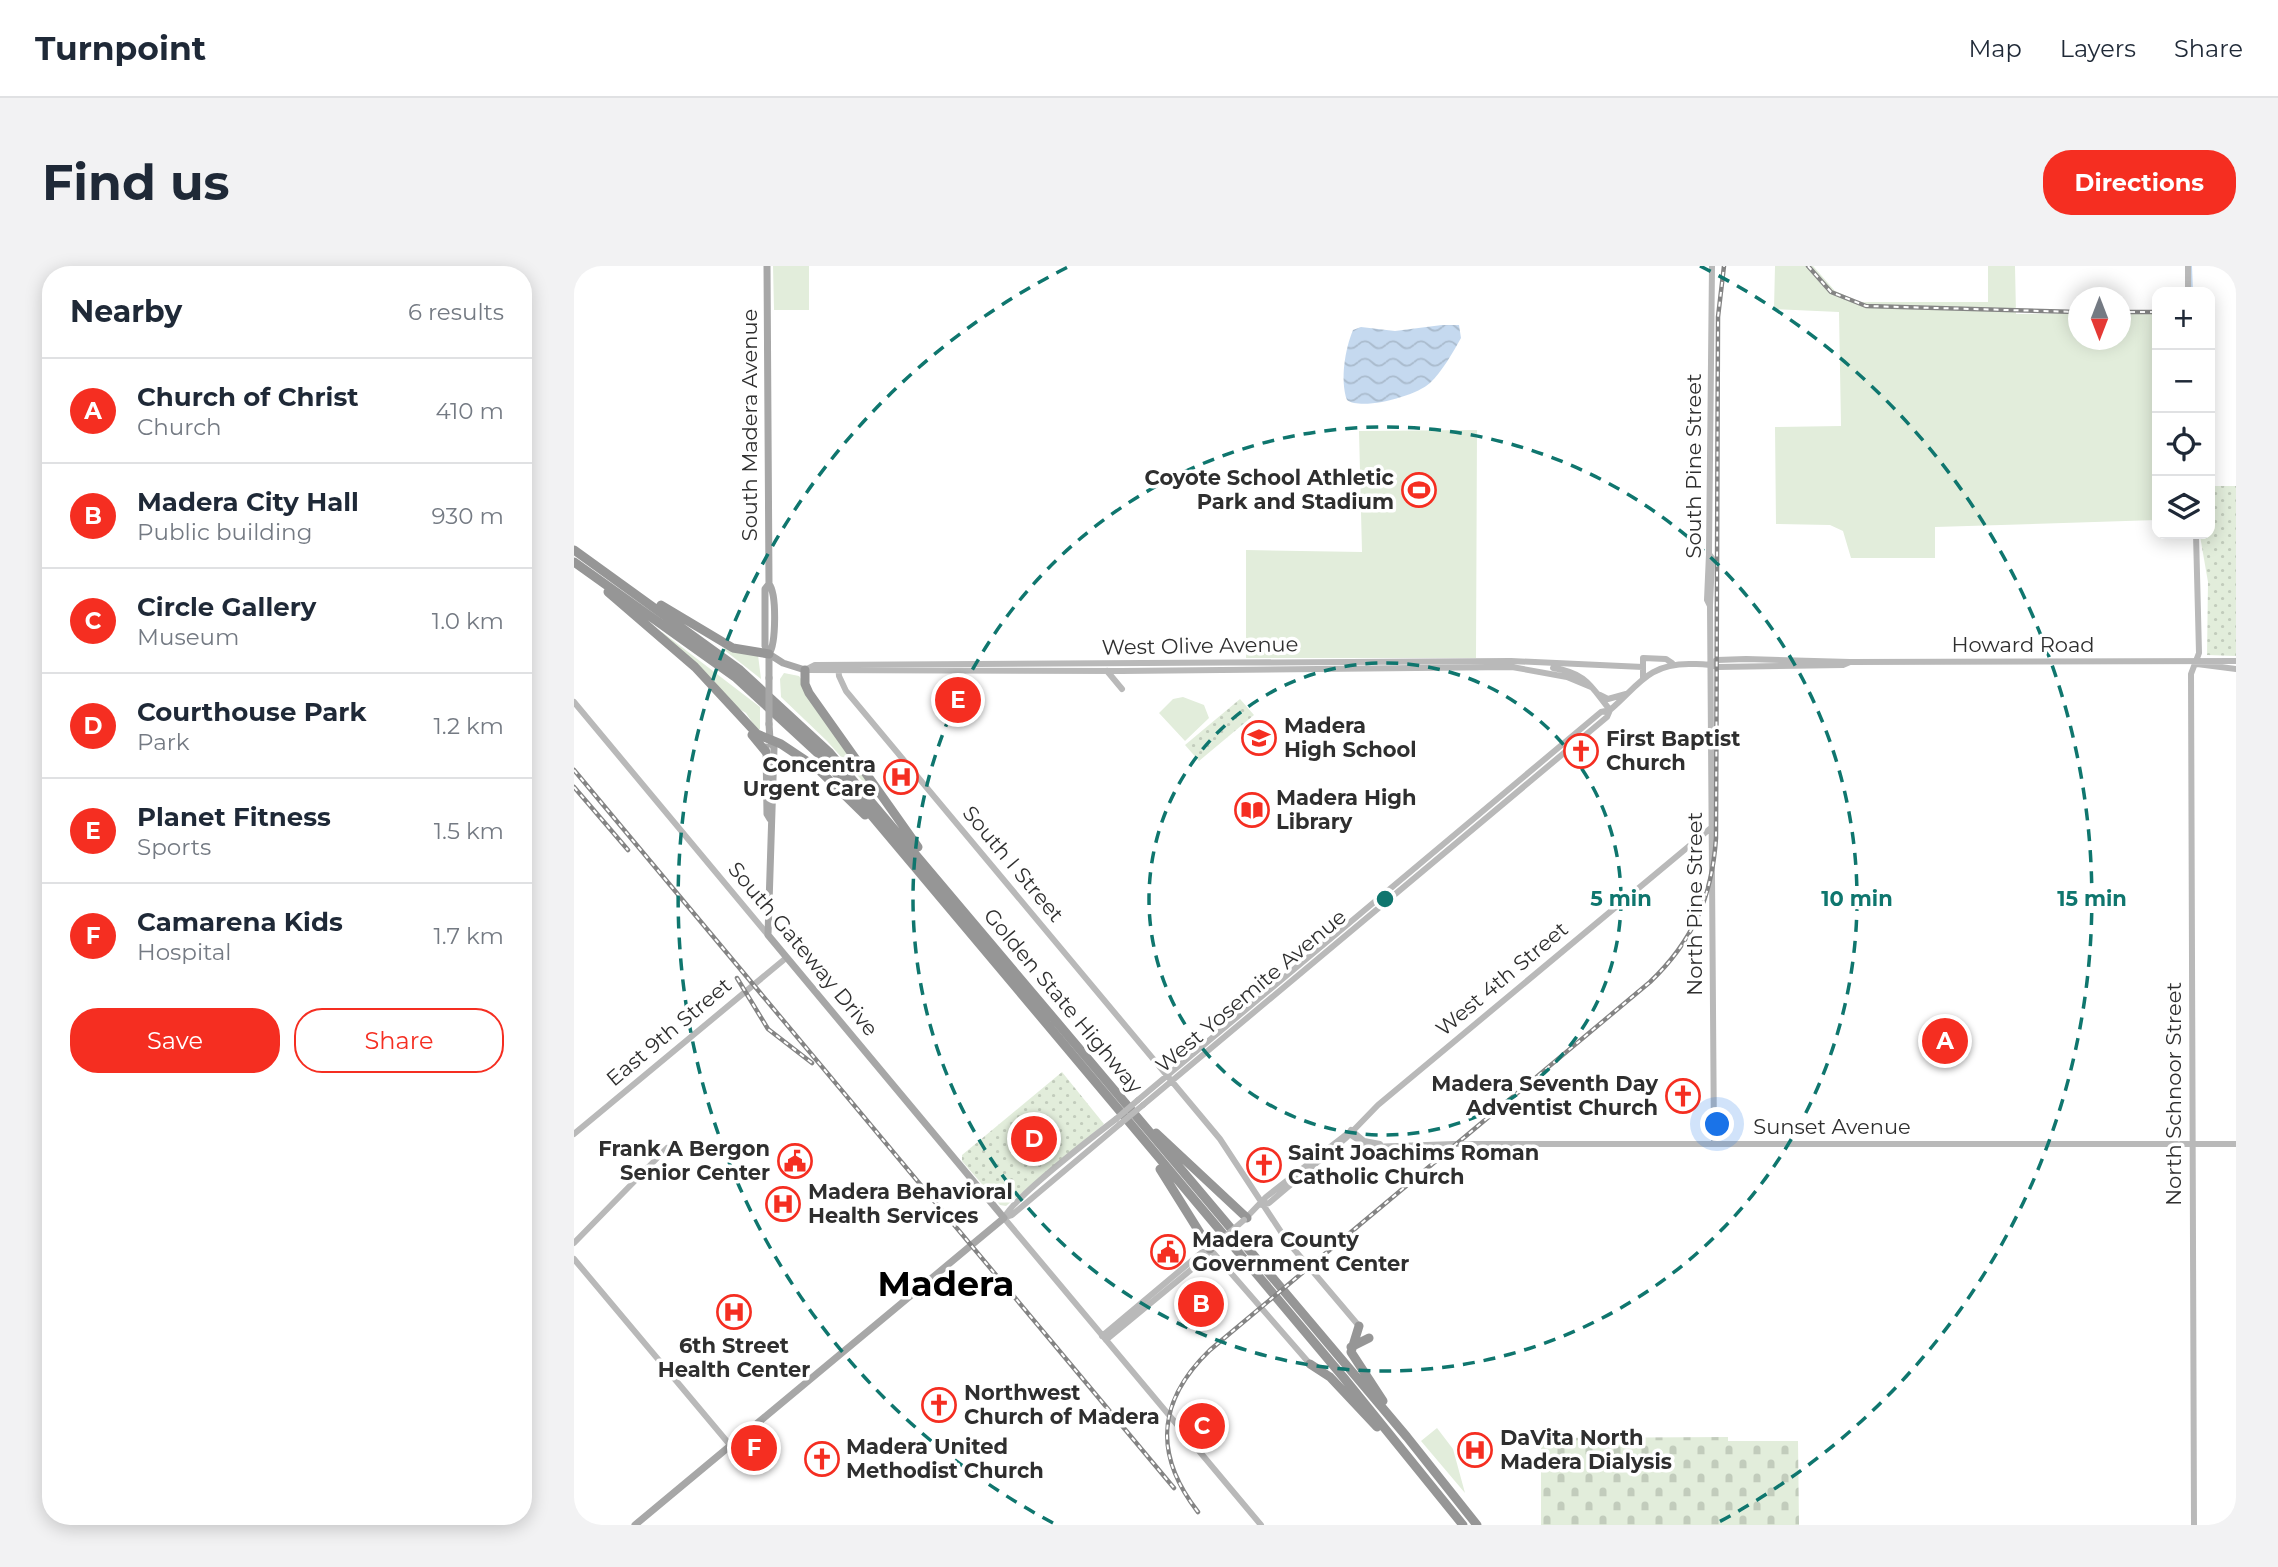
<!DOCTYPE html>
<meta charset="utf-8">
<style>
:root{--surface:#fff;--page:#f2f2f3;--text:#1f2937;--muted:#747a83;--line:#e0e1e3;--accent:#f52e21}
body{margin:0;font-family:Montserrat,sans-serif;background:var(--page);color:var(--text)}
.controls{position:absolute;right:21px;top:21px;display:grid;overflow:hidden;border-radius:14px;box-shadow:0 4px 18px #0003}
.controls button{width:63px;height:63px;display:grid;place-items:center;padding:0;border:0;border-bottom:2px solid var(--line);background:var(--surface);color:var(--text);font:35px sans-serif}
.compass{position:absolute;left:1494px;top:21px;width:63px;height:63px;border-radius:50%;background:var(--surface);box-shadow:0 4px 18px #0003;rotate:180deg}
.you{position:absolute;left:1144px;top:859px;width:24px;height:24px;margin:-18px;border:5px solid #fff;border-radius:50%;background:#1a73e8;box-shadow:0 0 0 10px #1a73e833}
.badge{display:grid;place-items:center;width:46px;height:46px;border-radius:50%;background:var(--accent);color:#fff;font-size:23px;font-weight:700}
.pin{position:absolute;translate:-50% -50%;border:4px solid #fff;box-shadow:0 2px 7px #0006}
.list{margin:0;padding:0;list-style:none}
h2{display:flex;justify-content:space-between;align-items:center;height:91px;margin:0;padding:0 28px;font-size:30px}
h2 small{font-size:23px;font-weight:400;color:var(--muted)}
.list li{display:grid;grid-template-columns:46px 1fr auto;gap:21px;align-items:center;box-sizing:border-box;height:105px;padding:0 28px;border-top:2px solid var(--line)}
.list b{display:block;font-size:26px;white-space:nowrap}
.list p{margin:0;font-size:23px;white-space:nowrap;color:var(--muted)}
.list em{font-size:23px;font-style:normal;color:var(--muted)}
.actions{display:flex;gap:14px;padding:21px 28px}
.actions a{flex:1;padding:16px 0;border:2px solid var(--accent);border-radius:28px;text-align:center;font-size:24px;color:var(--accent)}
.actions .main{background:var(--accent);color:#fff}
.icon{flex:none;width:38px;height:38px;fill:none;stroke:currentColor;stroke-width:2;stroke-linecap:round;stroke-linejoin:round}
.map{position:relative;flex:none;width:1662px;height:1259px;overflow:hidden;border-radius:28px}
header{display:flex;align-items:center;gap:42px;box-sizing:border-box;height:98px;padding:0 35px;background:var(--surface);border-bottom:2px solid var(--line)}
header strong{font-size:33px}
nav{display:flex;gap:38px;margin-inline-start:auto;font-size:24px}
.intro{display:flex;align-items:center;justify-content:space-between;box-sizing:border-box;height:168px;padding:0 42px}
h1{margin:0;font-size:49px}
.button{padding:18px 32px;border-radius:28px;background:var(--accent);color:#fff;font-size:24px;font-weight:700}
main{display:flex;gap:42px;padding:0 42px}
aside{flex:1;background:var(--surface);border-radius:28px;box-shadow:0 4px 18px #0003}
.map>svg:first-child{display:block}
.grass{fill:#e2eddb}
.cemetery{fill:url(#cemetery-stones)}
.park{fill:url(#park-dots)}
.water{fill:url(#water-waves)}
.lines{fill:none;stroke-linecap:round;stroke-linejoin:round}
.stream{stroke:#c5d9ef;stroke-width:2}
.secondary{stroke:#b9b9b9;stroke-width:6}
.primary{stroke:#a7a7a7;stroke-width:7}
.highway{stroke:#969696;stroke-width:9}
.rail-casing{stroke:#848484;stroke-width:4.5}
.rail{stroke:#fff;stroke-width:2;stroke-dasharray:5;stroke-linecap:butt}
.secondary-bridge{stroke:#b9b9b9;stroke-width:6}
.primary-bridge{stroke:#a7a7a7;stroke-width:7}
.ring{fill:none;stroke:#0f766e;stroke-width:3.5;stroke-dasharray:12 9}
.labels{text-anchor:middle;stroke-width:7;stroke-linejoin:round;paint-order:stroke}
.street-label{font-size:21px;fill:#2f2f2f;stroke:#fff}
.poi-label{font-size:21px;font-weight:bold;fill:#2f2f2f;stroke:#fff;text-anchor:start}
.town-label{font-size:35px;font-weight:bold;fill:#000;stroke:#fff}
.centre{fill:#0f766e;stroke:#fff;stroke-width:3.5}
.ring-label{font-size:21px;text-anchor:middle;font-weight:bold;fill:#0f766e;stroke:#fff;stroke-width:7;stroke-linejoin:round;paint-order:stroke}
</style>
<header>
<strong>Turnpoint</strong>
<nav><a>Map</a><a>Layers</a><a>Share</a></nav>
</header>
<div class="intro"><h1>Find us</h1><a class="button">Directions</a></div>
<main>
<aside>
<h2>Nearby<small>6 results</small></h2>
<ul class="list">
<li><span class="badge">A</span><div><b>Church of Christ</b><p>Church</p></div><em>410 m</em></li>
<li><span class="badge">B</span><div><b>Madera City Hall</b><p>Public building</p></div><em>930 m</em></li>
<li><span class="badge">C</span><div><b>Circle Gallery</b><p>Museum</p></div><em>1.0 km</em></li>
<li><span class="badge">D</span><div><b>Courthouse Park</b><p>Park</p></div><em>1.2 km</em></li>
<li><span class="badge">E</span><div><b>Planet Fitness</b><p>Sports</p></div><em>1.5 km</em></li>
<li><span class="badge">F</span><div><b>Camarena Kids</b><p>Hospital</p></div><em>1.7 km</em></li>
</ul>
<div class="actions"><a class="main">Save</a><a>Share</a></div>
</aside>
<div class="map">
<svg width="1662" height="1259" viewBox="0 0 1662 1259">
<defs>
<pattern id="cemetery-stones" width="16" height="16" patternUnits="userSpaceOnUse" patternTransform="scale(1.75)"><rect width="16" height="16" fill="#e2eddb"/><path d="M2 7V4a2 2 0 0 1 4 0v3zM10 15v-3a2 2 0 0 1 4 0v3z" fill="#c2ccbc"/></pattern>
<pattern id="park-dots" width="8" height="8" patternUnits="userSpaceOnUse" patternTransform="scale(1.75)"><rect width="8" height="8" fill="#e2eddb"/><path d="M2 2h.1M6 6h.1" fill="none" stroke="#c2ccbc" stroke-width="1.8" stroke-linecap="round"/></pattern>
<pattern id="water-waves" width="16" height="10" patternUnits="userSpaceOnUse" patternTransform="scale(1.75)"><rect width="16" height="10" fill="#c5d9ef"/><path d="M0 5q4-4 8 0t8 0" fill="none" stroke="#aabbcd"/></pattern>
</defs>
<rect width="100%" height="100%" fill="#fff"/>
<!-- grass -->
<path class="grass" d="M199,0H235V44H200Z
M1201,0H1239L1261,25L1286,36H1414V0H1441L1442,48L1504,47V74H1546L1547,47L1583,46V254L1361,261V292H1277L1269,265L1256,259L1202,258L1201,161L1267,160L1265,46L1200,43Z
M903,164L902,392H672V284L788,286L785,165Z
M88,366L186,441V463L184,465L172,447L159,439L87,368Z
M151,380L184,389L187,413L149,383Z
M210,407L225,410L303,526L300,528L253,475L207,431L206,413Z
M609,431L630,439L635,452L611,475L585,447L599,433Z
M863,1162L879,1183L891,1227L847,1175Z"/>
<!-- cemetery -->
<path class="cemetery" d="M1154,1171V1175H1224L1225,1259H967V1172Z"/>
<!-- park -->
<path class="park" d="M1636,220H1662V390L1633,389L1634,316L1626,270V268H1636Z
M666,433L680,449L625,495L611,479Z
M488,806L530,858L432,940L426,939L388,895V889Z"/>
<!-- water -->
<path class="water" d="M868,59H885L887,72C879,86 868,106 856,117C842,130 788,145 773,134C766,114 771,83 779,64L787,61L821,65Z"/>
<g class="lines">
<!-- stream -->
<path class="stream" d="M1617,0L1618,26"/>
<!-- secondary -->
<path class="secondary" d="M1138,0L1135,288L1138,292L1136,340L1140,878
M1614,0V26
M1135,288L1133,334L1136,340
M1137,398L1143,394L1172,393L1276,396L1662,395
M1623,398L1662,403
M264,399L265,410L272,425L646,873L713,975L785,1060
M979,402C1012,407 1016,419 1036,444
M231,404L241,399L937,395L1069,401
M232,404L547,405L938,401L993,411L1017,421
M533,405L548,423
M1069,413V392L1092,393L1098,397
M1026,429L1034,433L1052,428
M0,436L194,669
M564,834L1027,446L1036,444
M569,839L1033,451L1036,444C1065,419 1074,398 1115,398C1125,398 1134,397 1143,401L1269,399L1276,396
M777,864L790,875L806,878
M774,867L795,881L880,878H1662
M0,868L212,692
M688,939L695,937L772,872L804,839L1138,561
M431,951L438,949L546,858
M430,952L687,1259
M430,952C438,933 521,869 542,853
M672,952L692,931L774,867
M0,977L93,882
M636,983L736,1098
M0,993L156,1179
M528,1070L627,987L638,982
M532,1074L630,993L635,985
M1620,1259L1617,408L1625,387L1622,268"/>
<!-- primary -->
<path class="primary" d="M193,0L195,318L191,323V380L195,388V412
M195,318C203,328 202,378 195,388
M195,388L209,397L231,404
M192,481L193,548L196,553
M61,1259L430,952L194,669L200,482L196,474L195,458"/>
<!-- highway -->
<path class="highway" d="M0,284L166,404L255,486L833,1171L903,1259
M0,296L161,411L251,494L770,1112L889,1259
M34,326L121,401L183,468L207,478L243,502L291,549
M87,339L159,382L195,388
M231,404V418L235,427L344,581
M178,469L192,486
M582,867L673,952
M586,903L636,983
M785,1060L777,1086L809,1135
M777,1081L795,1072
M736,1098L756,1111L803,1161"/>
<!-- rail casing -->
<g class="rail-casing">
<path id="rail" d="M1234,0L1257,26L1292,40L1504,46
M1546,46H1583
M0,504L600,1222
M0,521L54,584
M163,712L194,763L238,797
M624,1246C579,1188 583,1135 636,1084L1076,716C1119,675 1138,631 1142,572L1144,51L1150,0"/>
</g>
<!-- rail -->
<use href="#rail" class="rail"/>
<!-- secondary-bridge -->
<path class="secondary-bridge" d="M542,853L564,834
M546,858L569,839
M641,979L670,954"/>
<!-- primary-bridge -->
<path class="primary-bridge" d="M195,458V412"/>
</g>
<!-- distance rings -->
<g class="ring">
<circle cx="811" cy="633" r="236"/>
<circle cx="811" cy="633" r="472"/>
<path d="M479 1257A707 707 0 0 1 496 0M1126 0A707 707 0 0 1 1143 1257"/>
</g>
<!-- icons -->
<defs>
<g id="stadium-ring" transform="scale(1.75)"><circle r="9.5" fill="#fff" stroke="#f52e21" stroke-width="1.5"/><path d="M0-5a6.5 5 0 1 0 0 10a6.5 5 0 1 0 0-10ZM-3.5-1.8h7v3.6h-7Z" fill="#f52e21"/></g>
<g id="school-ring" transform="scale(1.75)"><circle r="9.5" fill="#fff" stroke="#f52e21" stroke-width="1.5"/><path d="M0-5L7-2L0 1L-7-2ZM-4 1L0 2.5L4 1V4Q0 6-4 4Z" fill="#f52e21"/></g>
<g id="church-ring" transform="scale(1.75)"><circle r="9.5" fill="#fff" stroke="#f52e21" stroke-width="1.5"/><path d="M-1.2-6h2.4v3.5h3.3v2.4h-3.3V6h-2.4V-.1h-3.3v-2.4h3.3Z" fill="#f52e21"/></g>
<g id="hospital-ring" transform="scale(1.75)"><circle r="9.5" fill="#fff" stroke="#f52e21" stroke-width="1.5"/><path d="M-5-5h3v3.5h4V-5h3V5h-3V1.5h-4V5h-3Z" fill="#f52e21"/></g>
<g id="library-ring" transform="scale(1.75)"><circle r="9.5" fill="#fff" stroke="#f52e21" stroke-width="1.5"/><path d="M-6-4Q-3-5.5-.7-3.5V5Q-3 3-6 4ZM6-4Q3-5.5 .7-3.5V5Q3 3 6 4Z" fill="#f52e21"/></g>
<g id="civic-ring" transform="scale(1.75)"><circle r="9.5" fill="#fff" stroke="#f52e21" stroke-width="1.5"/><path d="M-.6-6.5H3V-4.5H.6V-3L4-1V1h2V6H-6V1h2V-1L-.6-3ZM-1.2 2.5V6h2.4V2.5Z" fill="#f52e21"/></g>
</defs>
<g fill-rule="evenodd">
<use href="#stadium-ring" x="845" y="224"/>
<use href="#school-ring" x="685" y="472"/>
<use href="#church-ring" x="1007" y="485"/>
<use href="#hospital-ring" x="327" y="511"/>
<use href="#library-ring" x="678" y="544"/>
<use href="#church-ring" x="1109" y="830"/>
<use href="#civic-ring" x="221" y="895"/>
<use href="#church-ring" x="690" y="899"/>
<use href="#hospital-ring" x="209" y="938"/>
<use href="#civic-ring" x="594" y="986"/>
<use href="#hospital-ring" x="160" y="1046"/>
<use href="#church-ring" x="365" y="1139"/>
<use href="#hospital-ring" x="901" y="1184"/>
<use href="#church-ring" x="248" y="1193"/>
</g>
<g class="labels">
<!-- street labels -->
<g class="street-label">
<text transform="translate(176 159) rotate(-90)" y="7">South Madera Avenue</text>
<text transform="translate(1120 200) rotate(-90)" y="7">South Pine Street</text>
<text x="1449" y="386">Howard Road</text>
<text transform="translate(626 380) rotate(-1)" y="7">West Olive Avenue</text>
<text transform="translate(439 598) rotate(50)" y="7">South I Street</text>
<text transform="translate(1121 638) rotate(-90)" y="7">North Pine Street</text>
<text transform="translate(229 683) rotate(50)" y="7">South Gateway Drive</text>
<text transform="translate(928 713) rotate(-40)" y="7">West 4th Street</text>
<text transform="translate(677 725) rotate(-40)" y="7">West Yosemite Avenue</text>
<text transform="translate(489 735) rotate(50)" y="7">Golden State Highway</text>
<text transform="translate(95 766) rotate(-40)" y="7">East 9th Street</text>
<text transform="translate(1600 828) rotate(-90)" y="7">North Schnoor Street</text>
<text x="1258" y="868">Sunset Avenue</text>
</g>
<!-- poi labels -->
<g class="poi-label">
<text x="820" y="219" text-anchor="end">Coyote School Athletic<tspan x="820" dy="24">Park and Stadium</tspan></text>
<text x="710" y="467">Madera<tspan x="710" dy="24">High School</tspan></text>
<text x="1032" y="480">First Baptist<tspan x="1032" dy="24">Church</tspan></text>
<text x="302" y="506" text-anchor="end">Concentra<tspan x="302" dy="24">Urgent Care</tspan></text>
<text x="702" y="539">Madera High<tspan x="702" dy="24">Library</tspan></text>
<text x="1084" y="825" text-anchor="end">Madera Seventh Day<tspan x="1084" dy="24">Adventist Church</tspan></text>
<text x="196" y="890" text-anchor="end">Frank A Bergon<tspan x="196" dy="24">Senior Center</tspan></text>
<text x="714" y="894">Saint Joachims Roman<tspan x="714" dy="24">Catholic Church</tspan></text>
<text x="234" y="933">Madera Behavioral<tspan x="234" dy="24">Health Services</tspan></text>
<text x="618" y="981">Madera County<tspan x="618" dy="24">Government Center</tspan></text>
<text x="160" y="1087" text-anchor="middle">6th Street<tspan x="160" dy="24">Health Center</tspan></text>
<text x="390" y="1134">Northwest<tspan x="390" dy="24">Church of Madera</tspan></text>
<text x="926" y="1179">DaVita North<tspan x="926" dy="24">Madera Dialysis</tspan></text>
<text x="272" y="1188">Madera United<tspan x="272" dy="24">Methodist Church</tspan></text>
</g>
<!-- town labels -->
<g class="town-label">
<text x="372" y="1030">Madera</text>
</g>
</g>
<circle cx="811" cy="633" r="10" class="centre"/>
<g class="ring-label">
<text x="1047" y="640">5 min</text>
<text x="1283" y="640">10 min</text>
<text x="1518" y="640">15 min</text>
</g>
</svg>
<div class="controls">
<button>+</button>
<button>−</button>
<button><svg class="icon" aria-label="locate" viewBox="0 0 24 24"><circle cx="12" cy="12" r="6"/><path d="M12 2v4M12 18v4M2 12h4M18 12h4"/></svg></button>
<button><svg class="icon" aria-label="layers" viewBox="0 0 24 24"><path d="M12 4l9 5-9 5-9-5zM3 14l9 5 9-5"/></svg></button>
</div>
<svg class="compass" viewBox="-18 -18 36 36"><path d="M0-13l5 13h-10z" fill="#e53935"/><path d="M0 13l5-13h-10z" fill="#747a83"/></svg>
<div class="you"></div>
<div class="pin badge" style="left:1371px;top:775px">A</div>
<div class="pin badge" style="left:627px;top:1038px">B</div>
<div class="pin badge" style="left:628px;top:1160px">C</div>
<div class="pin badge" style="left:460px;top:873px">D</div>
<div class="pin badge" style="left:384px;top:434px">E</div>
<div class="pin badge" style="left:180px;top:1182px">F</div>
</div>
</main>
